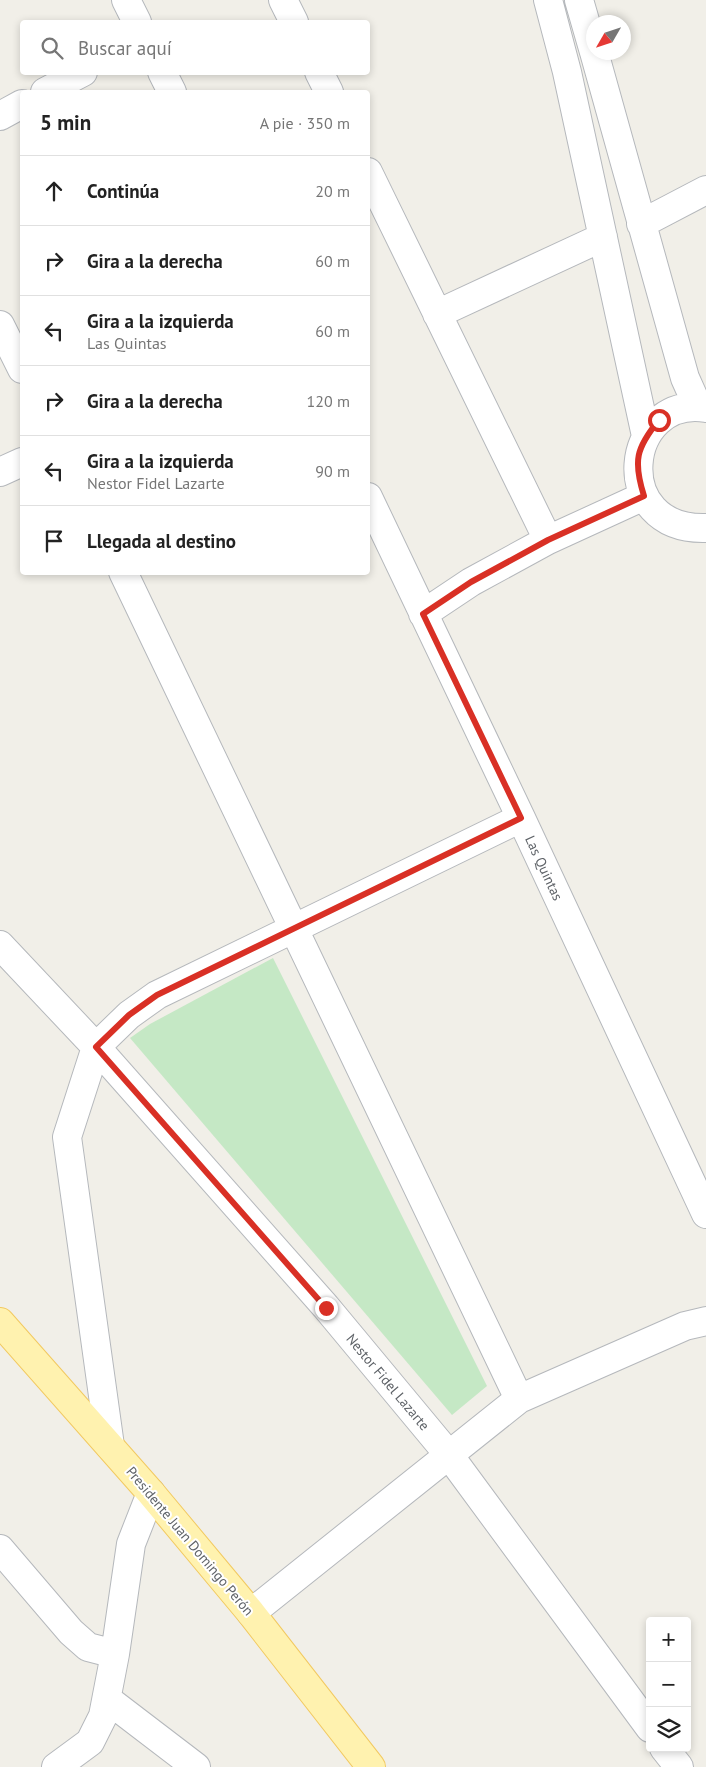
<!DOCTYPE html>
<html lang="es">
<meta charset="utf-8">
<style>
:root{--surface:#fff;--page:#f2f2f2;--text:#222;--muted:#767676;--line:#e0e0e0}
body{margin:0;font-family:"PT Sans",sans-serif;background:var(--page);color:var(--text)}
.controls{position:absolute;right:15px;bottom:15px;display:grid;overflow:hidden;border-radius:5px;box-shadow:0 2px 8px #0003}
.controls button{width:45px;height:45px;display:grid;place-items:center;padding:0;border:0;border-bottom:1px solid var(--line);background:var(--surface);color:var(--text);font:25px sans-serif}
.compass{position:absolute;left:586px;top:15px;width:45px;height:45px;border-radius:50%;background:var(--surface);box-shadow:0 2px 8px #0003;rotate:231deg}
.stop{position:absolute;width:15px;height:15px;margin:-11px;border:4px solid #d93025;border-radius:50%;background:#fff}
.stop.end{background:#d93025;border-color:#fff;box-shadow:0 1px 5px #0008}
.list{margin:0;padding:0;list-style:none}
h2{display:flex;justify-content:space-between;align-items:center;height:65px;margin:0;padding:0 20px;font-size:21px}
h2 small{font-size:16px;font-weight:400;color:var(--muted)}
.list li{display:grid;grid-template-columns:32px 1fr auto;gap:15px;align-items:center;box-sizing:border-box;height:70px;padding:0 20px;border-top:1px solid var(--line)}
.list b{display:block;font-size:19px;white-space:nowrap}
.list p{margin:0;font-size:16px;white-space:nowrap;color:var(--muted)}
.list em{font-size:16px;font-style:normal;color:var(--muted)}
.icon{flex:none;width:28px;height:28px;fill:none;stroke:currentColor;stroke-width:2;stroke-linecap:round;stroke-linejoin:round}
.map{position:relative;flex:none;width:706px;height:1767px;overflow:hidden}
.search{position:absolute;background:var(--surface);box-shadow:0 2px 8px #0003;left:20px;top:20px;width:350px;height:55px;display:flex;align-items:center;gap:12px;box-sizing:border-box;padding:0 18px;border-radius:5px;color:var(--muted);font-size:19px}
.panel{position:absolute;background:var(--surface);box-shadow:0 2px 8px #0003;left:20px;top:90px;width:350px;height:485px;border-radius:5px}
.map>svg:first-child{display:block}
.green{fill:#c5e8c5}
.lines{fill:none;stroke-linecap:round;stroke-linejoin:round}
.minor-casing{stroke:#b5b8bc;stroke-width:30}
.major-casing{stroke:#f2c960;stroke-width:30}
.minor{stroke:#fff;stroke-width:28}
.major{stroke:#fff2af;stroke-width:28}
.route{stroke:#d93025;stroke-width:6}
.labels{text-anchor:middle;stroke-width:4;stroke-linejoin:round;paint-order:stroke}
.street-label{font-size:14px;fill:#5f6368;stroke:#fff}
</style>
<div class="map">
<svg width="706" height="1767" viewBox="0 0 706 1767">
<rect width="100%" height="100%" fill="#f1efe8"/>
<!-- green -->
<path class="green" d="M273,958L487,1386L452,1415L130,1038L150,1024Z"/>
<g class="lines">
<!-- minor casing -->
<g class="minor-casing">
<path id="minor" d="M126,0L137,22
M283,0L294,22
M548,0L567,72L646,436
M579,0L594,52
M594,52L685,378L698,407
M162,72L172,92
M319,72L329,92
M45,92L83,72
M0,116L22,104
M368,172L548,540
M641,224L706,190
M437,314L603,237
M0,325L22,369
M706,408C624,395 608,531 706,528
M0,472L22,462
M368,497L521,818L706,1214
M123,572L519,1399
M423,614L471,582L548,540L644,496
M0,945L96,1047L326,1307L449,1455L650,1728
M110,1446L67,1137L96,1047L129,1015L157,995L521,818
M0,1549L71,1632L88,1647L115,1654
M251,1613L519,1399L685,1326L706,1321
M107,1699L196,1767
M664,1748L679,1767
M56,1767L90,1742L103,1716L115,1654L131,1544L151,1493"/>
</g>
<!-- major casing -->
<g class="major-casing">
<path id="major" d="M0,1322L151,1493L251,1613L371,1767"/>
</g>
<!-- minor -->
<use href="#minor" class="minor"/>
<!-- major -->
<use href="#major" class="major"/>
</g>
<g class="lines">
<!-- route -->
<path class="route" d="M326,1308L96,1047L129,1015L157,995L521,818L423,614L471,582L548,540L644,496C633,461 636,448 659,420"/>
</g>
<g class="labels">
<!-- street labels -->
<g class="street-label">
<text transform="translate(544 868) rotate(65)" y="5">Las Quintas</text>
<text transform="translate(388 1382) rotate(50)" y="5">Nestor Fidel Lazarte</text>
<text transform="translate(190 1541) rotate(50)" y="5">Presidente Juan Domingo Perón</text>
</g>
</g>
</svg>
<div class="controls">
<button>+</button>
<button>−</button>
<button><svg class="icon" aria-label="layers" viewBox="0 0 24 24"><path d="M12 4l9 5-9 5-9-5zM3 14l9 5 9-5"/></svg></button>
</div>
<svg class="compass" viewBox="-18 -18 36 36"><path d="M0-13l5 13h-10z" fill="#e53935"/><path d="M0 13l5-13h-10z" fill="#767676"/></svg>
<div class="stop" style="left:659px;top:420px"></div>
<div class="stop end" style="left:326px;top:1308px"></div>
<div class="search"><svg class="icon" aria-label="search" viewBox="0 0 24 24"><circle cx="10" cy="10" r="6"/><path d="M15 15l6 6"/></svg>Buscar aquí</div>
<section class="panel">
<h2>5 min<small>A pie · 350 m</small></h2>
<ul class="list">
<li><svg class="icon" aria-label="ahead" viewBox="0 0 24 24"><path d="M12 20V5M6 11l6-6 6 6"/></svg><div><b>Continúa</b></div><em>20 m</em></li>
<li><svg class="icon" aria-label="right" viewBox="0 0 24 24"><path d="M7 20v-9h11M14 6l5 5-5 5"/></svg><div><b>Gira a la derecha</b></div><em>60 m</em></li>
<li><svg class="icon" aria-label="left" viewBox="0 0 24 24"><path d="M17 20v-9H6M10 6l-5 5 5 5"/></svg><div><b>Gira a la izquierda</b><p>Las Quintas</p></div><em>60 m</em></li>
<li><svg class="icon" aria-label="right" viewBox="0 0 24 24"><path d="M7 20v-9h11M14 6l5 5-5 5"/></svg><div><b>Gira a la derecha</b></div><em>120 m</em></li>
<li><svg class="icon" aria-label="left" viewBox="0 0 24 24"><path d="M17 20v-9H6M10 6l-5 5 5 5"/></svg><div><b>Gira a la izquierda</b><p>Nestor Fidel Lazarte</p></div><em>90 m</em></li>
<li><svg class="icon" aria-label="arrive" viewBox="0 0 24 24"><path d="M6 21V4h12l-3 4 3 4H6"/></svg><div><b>Llegada al destino</b></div></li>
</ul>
</section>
</div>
